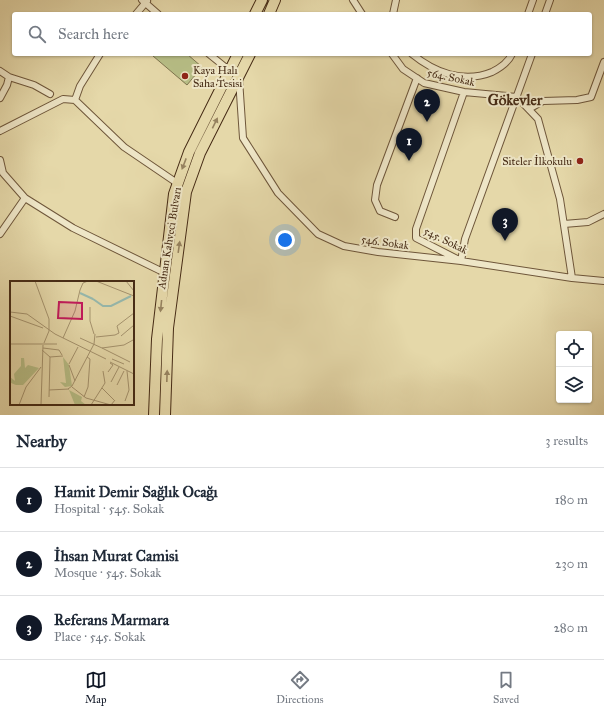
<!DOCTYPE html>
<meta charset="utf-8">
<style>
:root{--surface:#fff;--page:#f2f2f3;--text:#1f2937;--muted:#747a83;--line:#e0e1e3;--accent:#111827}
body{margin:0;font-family:"IM FELL Great Primer",serif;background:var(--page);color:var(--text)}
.controls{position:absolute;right:12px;bottom:12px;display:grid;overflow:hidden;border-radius:4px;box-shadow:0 1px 3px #0004}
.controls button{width:36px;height:36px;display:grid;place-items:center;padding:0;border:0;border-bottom:1px solid var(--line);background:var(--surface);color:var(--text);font:20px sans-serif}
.you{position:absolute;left:285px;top:240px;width:14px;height:14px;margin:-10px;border:3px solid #fff;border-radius:50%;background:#1a73e8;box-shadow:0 0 0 6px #1a73e833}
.badge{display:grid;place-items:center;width:26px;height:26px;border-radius:50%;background:var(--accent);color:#fff;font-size:13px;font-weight:700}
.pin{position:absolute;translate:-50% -33px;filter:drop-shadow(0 1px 2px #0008)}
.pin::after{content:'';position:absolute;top:21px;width:14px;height:12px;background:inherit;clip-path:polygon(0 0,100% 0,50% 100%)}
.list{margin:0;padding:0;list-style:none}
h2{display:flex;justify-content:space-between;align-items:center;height:52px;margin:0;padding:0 16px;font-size:17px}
h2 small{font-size:13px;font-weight:400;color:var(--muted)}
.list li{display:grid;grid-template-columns:26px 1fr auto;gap:12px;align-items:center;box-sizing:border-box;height:64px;padding:0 16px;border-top:1px solid var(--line)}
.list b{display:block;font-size:15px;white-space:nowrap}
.list p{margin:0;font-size:13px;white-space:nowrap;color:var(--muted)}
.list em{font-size:13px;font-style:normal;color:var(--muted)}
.icon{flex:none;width:22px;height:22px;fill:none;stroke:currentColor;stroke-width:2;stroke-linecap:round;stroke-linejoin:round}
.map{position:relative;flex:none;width:604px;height:415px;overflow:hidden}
.search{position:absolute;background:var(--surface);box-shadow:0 1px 3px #0004;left:12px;right:12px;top:12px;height:44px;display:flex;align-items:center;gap:10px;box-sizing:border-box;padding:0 14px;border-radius:4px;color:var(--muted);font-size:15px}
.sheet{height:244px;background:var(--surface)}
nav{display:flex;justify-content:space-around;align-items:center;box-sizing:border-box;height:56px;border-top:1px solid var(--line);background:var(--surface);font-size:11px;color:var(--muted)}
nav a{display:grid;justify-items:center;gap:2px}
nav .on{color:var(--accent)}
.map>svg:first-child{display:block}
.pitch{fill:#b7be86;stroke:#7e744e}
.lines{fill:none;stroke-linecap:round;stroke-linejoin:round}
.street-casing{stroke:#6e563a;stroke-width:8}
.primary-casing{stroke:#462b15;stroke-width:12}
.street{stroke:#eee6c7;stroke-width:6}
.primary{stroke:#e5d8a9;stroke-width:10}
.oneway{fill:#96825f}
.poi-dot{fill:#8f2418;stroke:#eee6c7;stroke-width:1.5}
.labels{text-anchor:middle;stroke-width:4;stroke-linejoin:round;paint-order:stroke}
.poi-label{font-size:11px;fill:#462b15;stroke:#eee6c7;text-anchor:start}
.street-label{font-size:11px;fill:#462b15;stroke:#eee6c7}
.district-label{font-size:15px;font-weight:bold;fill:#462b15;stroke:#eee6c7}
.inset-river{fill:none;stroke:#96b9ae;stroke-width:2}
.inset-road{fill:none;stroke:#a5936e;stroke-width:1}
.view{fill:#c2185b;fill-opacity:0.15;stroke:#c2185b;stroke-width:2}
.inset-edge{fill:none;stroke:#462b15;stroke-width:2}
</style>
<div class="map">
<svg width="604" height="415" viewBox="0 0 604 415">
<rect width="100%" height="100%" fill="#e5d8a9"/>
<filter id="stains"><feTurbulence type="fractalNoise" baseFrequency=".005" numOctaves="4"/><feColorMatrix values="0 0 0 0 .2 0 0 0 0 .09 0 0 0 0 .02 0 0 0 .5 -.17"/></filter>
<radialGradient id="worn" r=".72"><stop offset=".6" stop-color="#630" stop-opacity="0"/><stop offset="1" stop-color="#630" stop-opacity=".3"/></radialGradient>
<!-- pitch -->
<path class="pitch" d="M155,54H187L202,67L187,85L153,56Z"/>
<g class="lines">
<!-- street casing -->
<g class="street-casing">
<path id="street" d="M142,0L158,14
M353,0L362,14
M136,14L147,1
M393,14L396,0
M528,14L533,0
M545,14L550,0
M209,54L230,71
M392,54L403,69L424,83L464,92L517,97
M412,54C434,72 463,84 492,72C500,68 508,63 512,54
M0,71L9,77
M239,79L243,138L278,193L318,234L344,246L378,252L461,261L465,239L532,54
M464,92L416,229V238L461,261L572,278
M517,97L538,119L560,199L572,278L604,281
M0,98L7,85L9,77L34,85L50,94
M75,100L124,147L177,183
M75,100L80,86L100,54
M529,109L543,101L577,100L591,97L604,62
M0,131L63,99L75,100
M0,160L3,173L25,198L73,228L165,273
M395,217L380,211L375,200L377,185L417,78
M564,224L588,222L604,214
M0,234L25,198"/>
</g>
<!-- primary casing -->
<g class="primary-casing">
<path id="primary" d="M255,14L262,0
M269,14L275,0
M154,415L157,339L174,194L189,152L238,54
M165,415L168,328L186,192L200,153L250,54"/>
</g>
<!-- street -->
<use href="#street" class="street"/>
<!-- primary -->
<use href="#primary" class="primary"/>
</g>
<!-- one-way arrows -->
<defs><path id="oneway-solid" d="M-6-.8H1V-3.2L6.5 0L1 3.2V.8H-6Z"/></defs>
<g class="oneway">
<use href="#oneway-solid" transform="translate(215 123) rotate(-64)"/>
<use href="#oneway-solid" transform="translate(184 164) rotate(111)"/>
<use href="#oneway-solid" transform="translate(179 247) rotate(-82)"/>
<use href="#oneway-solid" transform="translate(161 306) rotate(96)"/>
<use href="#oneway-solid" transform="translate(167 376) rotate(-88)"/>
</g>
<!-- markers -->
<g class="poi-dot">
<circle cx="185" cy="76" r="4"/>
<circle cx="580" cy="161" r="4"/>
</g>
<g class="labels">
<!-- poi labels -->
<g class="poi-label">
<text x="193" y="74">Kaya Halı<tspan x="193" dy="13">Saha Tesisi</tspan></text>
<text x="572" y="165" text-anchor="end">Siteler İlkokulu</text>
</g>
<!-- street labels -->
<g class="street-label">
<text transform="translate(451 77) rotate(12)" y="4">564. Sokak</text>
<text transform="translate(169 238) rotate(-81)" y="4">Adnan Kahveci Bulvarı</text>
<text transform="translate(446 240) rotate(26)" y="4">545. Sokak</text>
<text transform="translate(385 242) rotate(8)" y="4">546. Sokak</text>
</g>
<!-- district labels -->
<g class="district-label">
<text x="515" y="105">Gökevler</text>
</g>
</g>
<!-- overview -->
<g transform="translate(10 281)">
<rect width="124" height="124" fill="#e5d8a9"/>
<path d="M53,76L59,84L62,105L55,106L50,101L56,102ZM11,77H14L15,87L18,84L29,87L13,104H6L1,102L0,96L5,100L4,93L11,85ZM59,109L72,116L71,120L76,124H65Z" fill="#b7be86"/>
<path class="inset-river" d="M70,12L83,18M83,18L93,25H101L121,15"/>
<path class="inset-road" d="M25,0L39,38V50L34,62M86,0L124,15M116,0L124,10M80,26V40L84,53M0,31L17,33L45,53L96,78M0,35L33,47M107,45L124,32M111,55L124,44M86,56L105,54L109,52L107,45M53,57L65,30L70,9L73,2L78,0M70,57L92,67L114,64L123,59M0,63H47M33,67L49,69L52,74M92,67L120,81M32,69L40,76L39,116M40,76L53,75M102,78L114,83M100,81L124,93M59,83L68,66M59,84L65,100M98,91L103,84L100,82M101,101L109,86M107,104L114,90M62,106L76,117L101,124L105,119M92,107L104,119M58,108L62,105L84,63L85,53M39,109L59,108M74,116L78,106L80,78L77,76M115,120L119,109L117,90M9,124L16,106L31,86M31,124L33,64M81,124L95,102L93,90"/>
<path class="view" d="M49,21L72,22V38L48,37Z"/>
<rect width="124" height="124" class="inset-edge"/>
</g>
<rect width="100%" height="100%" filter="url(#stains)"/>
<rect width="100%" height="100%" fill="url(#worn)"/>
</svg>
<div class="controls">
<button><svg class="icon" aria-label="locate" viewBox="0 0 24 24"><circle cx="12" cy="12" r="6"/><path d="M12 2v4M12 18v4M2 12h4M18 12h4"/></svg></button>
<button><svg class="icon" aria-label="layers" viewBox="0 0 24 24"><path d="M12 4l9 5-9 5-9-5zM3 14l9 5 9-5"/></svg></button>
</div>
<div class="you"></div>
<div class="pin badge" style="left:409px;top:161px">1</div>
<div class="pin badge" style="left:427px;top:122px">2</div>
<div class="pin badge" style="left:505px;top:241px">3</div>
<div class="search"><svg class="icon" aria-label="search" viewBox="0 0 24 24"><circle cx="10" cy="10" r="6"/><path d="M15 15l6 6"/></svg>Search here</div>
</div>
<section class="sheet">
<h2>Nearby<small>3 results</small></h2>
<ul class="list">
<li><span class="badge">1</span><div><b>Hamit Demir Sağlık Ocağı</b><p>Hospital · 545. Sokak</p></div><em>180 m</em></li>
<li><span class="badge">2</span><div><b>İhsan Murat Camisi</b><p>Mosque · 545. Sokak</p></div><em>230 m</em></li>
<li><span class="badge">3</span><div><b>Referans Marmara</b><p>Place · 545. Sokak</p></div><em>280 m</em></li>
</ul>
</section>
<nav>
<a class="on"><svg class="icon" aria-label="map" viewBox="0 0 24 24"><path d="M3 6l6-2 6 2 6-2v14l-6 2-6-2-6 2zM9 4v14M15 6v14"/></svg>Map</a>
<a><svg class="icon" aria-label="directions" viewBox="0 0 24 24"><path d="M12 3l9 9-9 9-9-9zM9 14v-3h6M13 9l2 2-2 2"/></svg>Directions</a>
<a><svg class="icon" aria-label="saved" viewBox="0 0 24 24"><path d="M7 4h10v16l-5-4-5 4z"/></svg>Saved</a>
</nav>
